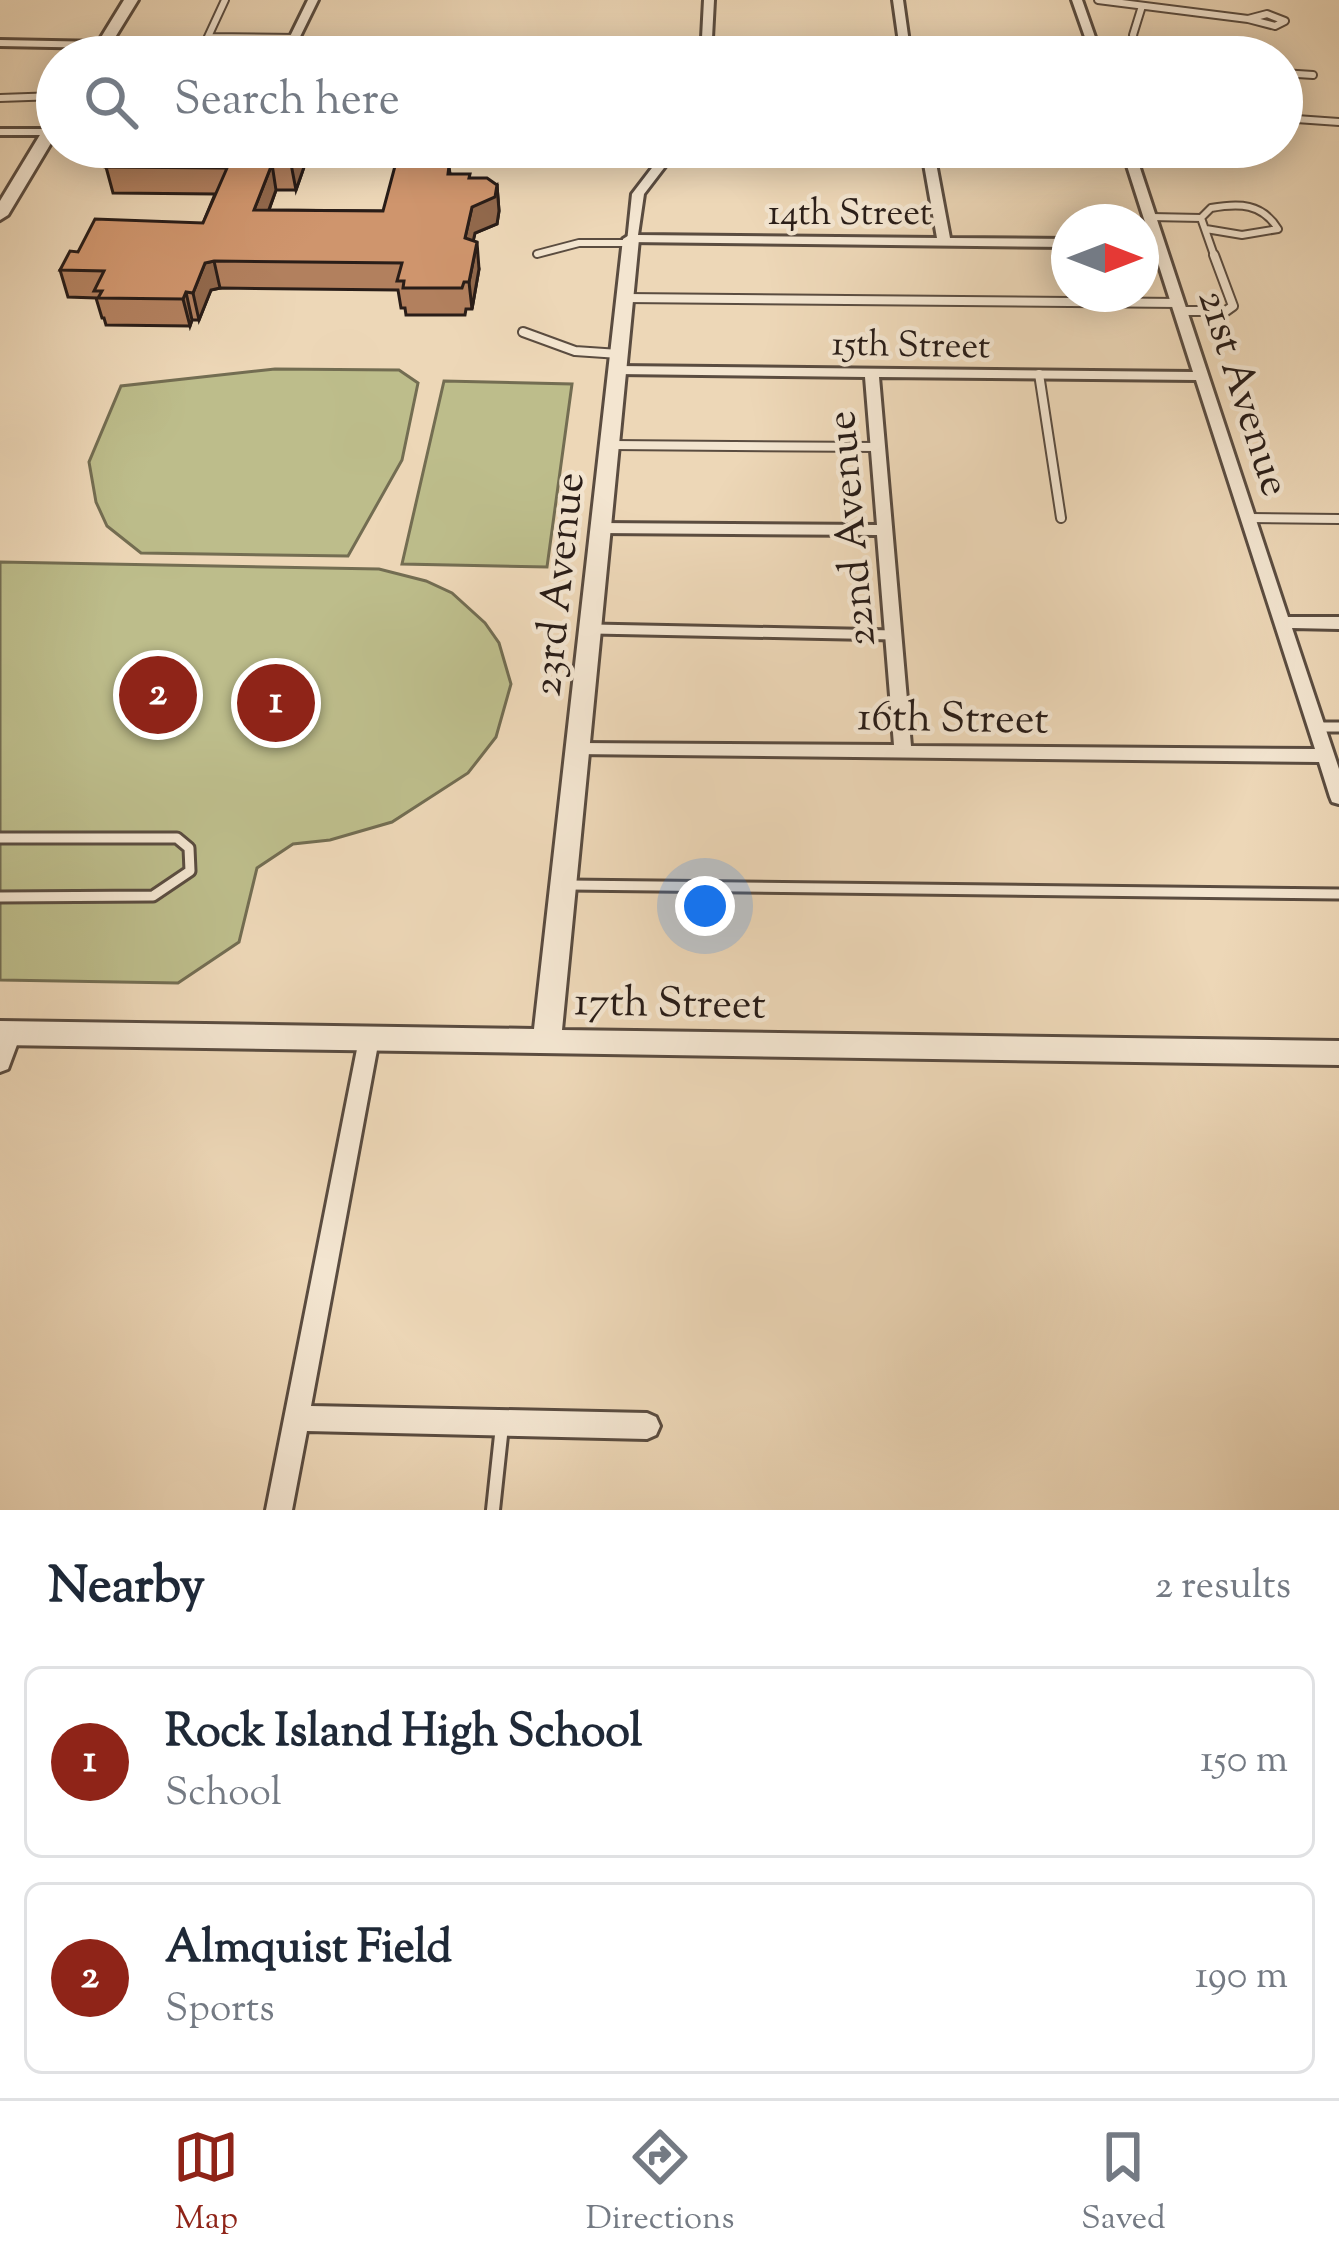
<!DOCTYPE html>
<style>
:root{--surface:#fff;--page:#f2f2f3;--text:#1f2937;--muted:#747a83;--line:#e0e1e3;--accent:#8f2418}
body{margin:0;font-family:"Sorts Mill Goudy",serif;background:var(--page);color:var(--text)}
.compass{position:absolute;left:1051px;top:204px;width:108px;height:108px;border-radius:50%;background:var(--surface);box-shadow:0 6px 30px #0003;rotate:90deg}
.you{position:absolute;left:705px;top:906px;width:42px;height:42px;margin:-30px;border:9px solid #fff;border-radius:50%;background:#1a73e8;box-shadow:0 0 0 18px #1a73e833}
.badge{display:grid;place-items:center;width:78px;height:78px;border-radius:50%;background:var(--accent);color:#fff;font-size:39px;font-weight:700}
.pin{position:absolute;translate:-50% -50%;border:6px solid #fff;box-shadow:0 3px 12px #0006}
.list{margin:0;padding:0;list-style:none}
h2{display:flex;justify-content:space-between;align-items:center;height:156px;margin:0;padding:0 48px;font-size:51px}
h2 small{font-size:39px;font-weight:400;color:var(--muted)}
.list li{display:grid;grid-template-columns:78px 1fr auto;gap:36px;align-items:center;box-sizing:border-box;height:192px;margin:0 24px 24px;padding:0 24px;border:3px solid var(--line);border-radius:18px}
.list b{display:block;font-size:45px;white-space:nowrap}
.list p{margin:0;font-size:39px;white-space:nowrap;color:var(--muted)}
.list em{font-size:39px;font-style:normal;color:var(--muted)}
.icon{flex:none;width:66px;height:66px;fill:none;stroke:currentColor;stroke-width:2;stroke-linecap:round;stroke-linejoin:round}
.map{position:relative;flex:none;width:1339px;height:1510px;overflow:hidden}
.search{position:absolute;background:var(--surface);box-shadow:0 6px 30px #0003;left:36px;right:36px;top:36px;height:132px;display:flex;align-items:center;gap:30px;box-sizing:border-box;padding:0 42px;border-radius:66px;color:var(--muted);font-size:45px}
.sheet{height:588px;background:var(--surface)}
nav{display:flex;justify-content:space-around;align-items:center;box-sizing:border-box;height:168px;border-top:3px solid var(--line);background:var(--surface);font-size:33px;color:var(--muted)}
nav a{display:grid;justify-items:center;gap:6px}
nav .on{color:var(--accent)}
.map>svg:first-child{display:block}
.green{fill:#bdbd8b;stroke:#736d52;stroke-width:3}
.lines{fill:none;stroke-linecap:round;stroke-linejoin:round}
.service-far3-casing{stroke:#5a4c40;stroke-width:10}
.service-far2-casing{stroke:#5a4c40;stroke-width:12}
.service-far1-casing{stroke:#5a4c40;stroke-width:15}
.service-casing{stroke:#5a4c40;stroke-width:18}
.minor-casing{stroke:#5a4c40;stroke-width:6}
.tertiary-casing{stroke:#5a4c40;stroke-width:6}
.service-far3{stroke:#f3e5d0;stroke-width:6}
.service-far2{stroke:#f3e5d0;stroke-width:8}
.service-far1{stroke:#f3e5d0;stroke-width:9}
.service{stroke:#f3e5d0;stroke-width:12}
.minor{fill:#f3e5d0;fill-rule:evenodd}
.tertiary{fill:#f3e5d0;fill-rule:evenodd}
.wall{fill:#b2805e;stroke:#291d18;stroke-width:3}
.shaded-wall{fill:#91684c;stroke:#291d18;stroke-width:3}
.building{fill:#cf956d;stroke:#291d18;stroke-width:3}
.labels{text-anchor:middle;stroke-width:9;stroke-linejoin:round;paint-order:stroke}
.far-street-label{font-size:36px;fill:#291d18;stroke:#f3e5d0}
.street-label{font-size:42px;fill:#291d18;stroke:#f3e5d0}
</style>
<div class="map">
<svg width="1339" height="1510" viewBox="0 0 1339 1510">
<rect width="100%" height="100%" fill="#edd7b7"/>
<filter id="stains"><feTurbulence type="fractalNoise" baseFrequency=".00167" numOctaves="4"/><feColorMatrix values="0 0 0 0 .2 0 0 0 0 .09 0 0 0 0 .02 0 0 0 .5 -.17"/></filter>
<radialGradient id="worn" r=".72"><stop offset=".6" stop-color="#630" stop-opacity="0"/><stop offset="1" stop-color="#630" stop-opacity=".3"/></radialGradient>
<!-- green -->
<path class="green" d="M275,369L399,370L418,383L402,460L348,556L141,553L107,526L96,502L89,462L121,386Z
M444,381L572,384L547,567L402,564Z
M0,562L379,569L426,581L452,593L485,623L499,643L511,684L496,737L468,773L392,822L330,840L293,844L257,868L239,942L178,983L0,980Z"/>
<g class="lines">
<!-- service-far3 casing -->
<g class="service-far3-casing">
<path id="service-far3" d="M1098,0L1248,19
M1267,14L1285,21L1275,26L1248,19Z
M208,37L297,38
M200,54L225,0
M1137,57L1133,35L1142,6
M1282,73L1313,75
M0,98L57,96
M1282,118L1339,122
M1151,217L1201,218L1215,258
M1201,218L1211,208C1239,203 1262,203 1278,229L1242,235L1206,229
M537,254L579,243H631"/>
</g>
<!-- service-far2 casing -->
<g class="service-far2-casing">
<path id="service-far2" d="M625,298L1179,303
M1182,311H1226L1233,306L1214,255
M523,332L575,351L619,354
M1039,374L1061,518
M612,445L877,447
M1250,518L1339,519"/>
</g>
<!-- service-far1 casing -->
<g class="service-far1-casing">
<path id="service-far1" d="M594,629L894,635
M1317,727H1339
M0,838H177L189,848L190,871L153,896L0,897
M569,885L1339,894"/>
</g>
<!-- service casing -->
<g class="service-casing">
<path id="service" d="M493,1510L502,1426"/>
</g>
<!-- minor casing -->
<g class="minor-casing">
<path id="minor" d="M308,0H318L290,57H280Z
M704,0H714L711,57H701Z
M893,0H903L911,57H901Z
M1072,0H1082L1102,57H1092Z
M0,40L103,42L108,45L103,48L0,46Z
M0,129H49L55,132L49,135H0Z
M668,147H680L644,194L638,235L937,238L921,147H933L950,238L1069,239V247L627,242L632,194Z
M1121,147H1133L1288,617H1339V629L1292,628L1339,769V804L1332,802L1330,797L1319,762L573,754L570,749L573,744L579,743L894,745L877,535L600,533L592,528L600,523L877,525L865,377L617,374L610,370L617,366L1193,372ZM879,377L1196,380L1315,749L911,746Z
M11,1025L18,1028L21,1034L8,1069L0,1072V1035L4,1028Z
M369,1030L376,1033L379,1039L311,1406L647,1413L656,1417L660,1426L656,1435L647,1439L307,1431L292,1510H266L359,1039L362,1033Z"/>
</g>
<!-- tertiary casing -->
<g class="tertiary-casing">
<path id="tertiary" d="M124,0H138L103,57H89Z
M57,115V133L8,215L0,220V201L49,120Z
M631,234L639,239L562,1030L1339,1041V1065L0,1045V1021L534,1029L623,239Z"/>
</g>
<!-- service-far3 -->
<use href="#service-far3" class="service-far3"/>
<!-- service-far2 -->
<use href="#service-far2" class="service-far2"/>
<!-- service-far1 -->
<use href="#service-far1" class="service-far1"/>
<!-- service -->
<use href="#service" class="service"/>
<!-- minor -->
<use href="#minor" class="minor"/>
<!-- tertiary -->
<use href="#tertiary" class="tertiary"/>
</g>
<!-- wall -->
<path class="wall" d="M311,147L296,190H276L269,210L383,211L449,166L450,174L497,185L499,211L497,224L475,233L473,241L479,269L472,309H466L465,315H406L405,308H401L398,290L220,288L211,290L199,320H192L190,326L106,325L104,318H102L96,298L68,297L60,270L78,252L203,223L215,194L113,193L106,167Z"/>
<!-- shaded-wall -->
<path class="shaded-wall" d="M298,147H311L296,190L291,164Z
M272,164L276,190L259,237L254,210Z
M497,185L499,211L497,224L475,233L468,265L465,238L472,207Z
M477,242L479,269L472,309L469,282Z
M214,261L220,288L211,290L199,320L193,293L205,263Z
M186,292L192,320L190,326L183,299Z"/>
<!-- building -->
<path class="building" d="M117,147H298L291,164H272L254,210L383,211L395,166H449L448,174H470L469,178H487L497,185L495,197L472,207L465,238L477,242L469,282H464L462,288H403L404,281H397L402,263L214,261L205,263L193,293L186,292L183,299L98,298L102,291H94L104,271L60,270L70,251L78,252L95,219L203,223L227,168L106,167Z"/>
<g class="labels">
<!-- far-street labels -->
<g class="far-street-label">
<text x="850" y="224">14th Street</text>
<text transform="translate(911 343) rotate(1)" y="13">15th Street</text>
</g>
<!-- street labels -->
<g class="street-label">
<text transform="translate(1246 392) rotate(72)" y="15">21st Avenue</text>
<text transform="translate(849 529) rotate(-95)" y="15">22nd Avenue</text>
<text transform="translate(556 584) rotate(-84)" y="15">23rd Avenue</text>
<text transform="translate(953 716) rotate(1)" y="15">16th Street</text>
<text transform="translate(670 1001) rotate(1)" y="15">17th Street</text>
</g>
</g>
<rect width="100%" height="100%" filter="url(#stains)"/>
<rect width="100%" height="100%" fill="url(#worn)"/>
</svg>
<svg class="compass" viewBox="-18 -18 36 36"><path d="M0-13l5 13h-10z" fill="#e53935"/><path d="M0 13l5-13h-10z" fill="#747a83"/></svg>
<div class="you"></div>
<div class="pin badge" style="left:276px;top:703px">1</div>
<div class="pin badge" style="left:158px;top:695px">2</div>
<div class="search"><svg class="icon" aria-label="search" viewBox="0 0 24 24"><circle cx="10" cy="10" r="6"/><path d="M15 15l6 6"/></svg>Search here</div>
</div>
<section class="sheet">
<h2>Nearby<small>2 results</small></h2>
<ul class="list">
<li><span class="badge">1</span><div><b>Rock Island High School</b><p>School</p></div><em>150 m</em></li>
<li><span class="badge">2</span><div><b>Almquist Field</b><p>Sports</p></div><em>190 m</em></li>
</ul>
</section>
<nav>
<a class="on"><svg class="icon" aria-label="map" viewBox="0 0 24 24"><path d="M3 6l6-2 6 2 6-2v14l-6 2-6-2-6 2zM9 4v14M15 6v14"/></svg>Map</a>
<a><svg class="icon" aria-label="directions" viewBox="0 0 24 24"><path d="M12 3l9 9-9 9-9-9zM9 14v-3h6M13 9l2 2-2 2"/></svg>Directions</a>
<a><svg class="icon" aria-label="saved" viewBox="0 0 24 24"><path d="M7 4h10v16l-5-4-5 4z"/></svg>Saved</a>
</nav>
